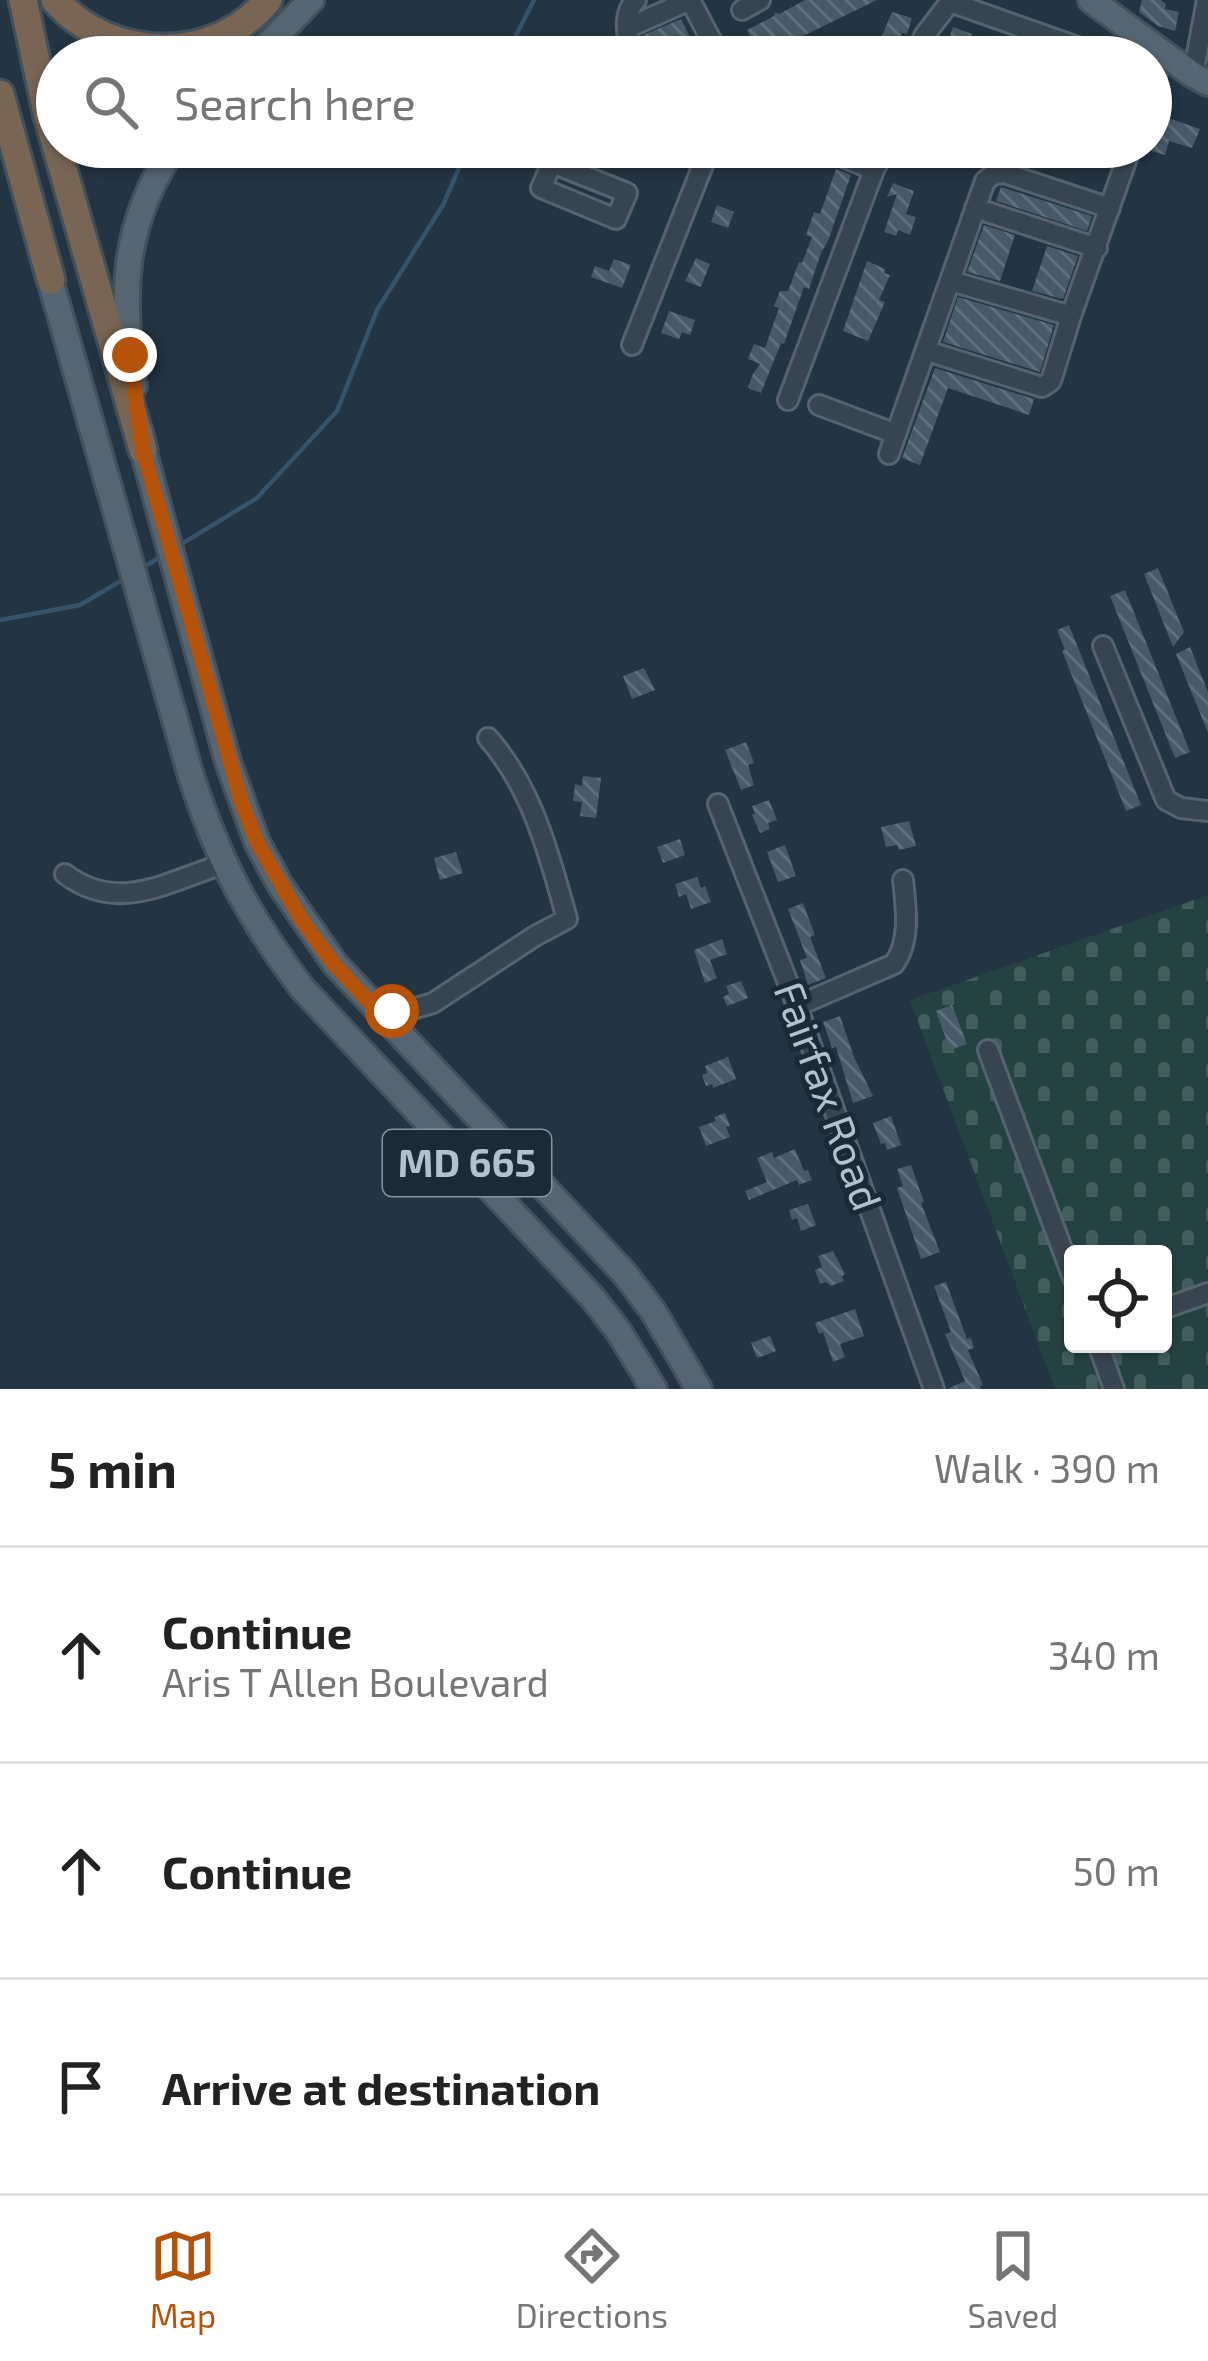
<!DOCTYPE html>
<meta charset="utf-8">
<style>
:root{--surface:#fff;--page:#f6f6f6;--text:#222;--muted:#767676;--line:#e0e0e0;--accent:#b45309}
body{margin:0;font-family:"Exo 2",sans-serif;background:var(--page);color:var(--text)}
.controls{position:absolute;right:36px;bottom:36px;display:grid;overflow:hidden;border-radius:12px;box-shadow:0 3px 9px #0004}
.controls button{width:108px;height:108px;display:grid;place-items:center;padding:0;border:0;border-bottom:3px solid var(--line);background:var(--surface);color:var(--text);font:60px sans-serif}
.stop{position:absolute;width:36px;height:36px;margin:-27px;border:9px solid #b45309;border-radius:50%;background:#fff}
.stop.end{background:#b45309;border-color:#fff;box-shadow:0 3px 12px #0008}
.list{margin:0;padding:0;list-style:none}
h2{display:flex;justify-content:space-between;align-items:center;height:156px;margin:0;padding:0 48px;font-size:51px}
h2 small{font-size:39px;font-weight:400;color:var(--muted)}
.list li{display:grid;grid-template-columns:78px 1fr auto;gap:36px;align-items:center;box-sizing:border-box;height:216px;padding:0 48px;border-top:3px solid var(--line)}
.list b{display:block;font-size:45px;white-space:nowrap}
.list p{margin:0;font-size:39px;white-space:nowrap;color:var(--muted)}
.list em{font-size:39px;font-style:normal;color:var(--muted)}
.icon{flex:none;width:66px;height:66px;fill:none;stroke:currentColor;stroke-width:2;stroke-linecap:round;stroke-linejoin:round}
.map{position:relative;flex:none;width:1208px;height:1389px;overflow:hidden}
.search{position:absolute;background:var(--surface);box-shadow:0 3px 9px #0004;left:36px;right:36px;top:36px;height:132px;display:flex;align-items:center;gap:30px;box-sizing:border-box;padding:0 42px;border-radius:66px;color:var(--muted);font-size:45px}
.sheet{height:804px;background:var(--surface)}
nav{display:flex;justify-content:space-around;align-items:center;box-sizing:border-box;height:168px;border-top:3px solid var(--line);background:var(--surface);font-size:33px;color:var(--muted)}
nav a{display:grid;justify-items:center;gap:6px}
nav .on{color:var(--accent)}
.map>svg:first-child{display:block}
.cemetery{fill:url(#cemetery-stones);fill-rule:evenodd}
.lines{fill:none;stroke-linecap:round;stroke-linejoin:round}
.stream{stroke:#36536a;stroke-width:4.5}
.building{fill:url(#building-back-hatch)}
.minor-casing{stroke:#55636f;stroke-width:24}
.major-casing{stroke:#44515d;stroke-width:30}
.highway-casing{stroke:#42505c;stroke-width:33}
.minor{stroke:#384551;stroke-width:18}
.major{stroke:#556571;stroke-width:24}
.highway{stroke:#786554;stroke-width:27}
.route{stroke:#b45309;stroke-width:15}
.labels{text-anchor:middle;stroke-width:10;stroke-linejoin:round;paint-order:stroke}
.shield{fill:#1c2a36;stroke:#86939f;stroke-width:3}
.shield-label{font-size:39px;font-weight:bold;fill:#b4c0cc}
.street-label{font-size:42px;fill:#b4c0cc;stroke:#1c2a36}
</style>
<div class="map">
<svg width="1208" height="1389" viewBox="0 0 1208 1389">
<defs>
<pattern id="cemetery-stones" width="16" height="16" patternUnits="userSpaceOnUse" patternTransform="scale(3)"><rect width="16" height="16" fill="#254242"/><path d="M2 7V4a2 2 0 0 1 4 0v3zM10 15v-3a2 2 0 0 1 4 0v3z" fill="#425c5c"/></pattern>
<pattern id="building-back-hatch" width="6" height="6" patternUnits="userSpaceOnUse" patternTransform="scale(3)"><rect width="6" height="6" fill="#475a68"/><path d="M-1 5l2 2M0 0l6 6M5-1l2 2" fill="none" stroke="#5f707c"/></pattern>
</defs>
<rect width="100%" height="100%" fill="#233442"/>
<!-- cemetery -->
<path class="cemetery" d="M1208,895V1389H1055L910,1000ZM1073,1254H1163V1344H1073Z"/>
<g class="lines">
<!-- stream -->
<path class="stream" d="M505,57L534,0
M180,545L257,498L337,411L377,310L443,205L468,147
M139,570L165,554
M0,620L80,605L124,579"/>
</g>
<!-- building -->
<path class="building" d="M805,0H877L760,57L747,30L774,16L775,12L779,14Z
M1142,0H1161L1166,4L1165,9L1179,12L1175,31L1158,26L1139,12Z
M892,12L912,18L907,34L902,33L893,57H873Z
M681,19L700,57H651L641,36Z
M953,27L972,34L965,52L947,45Z
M1157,114L1200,129L1192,148L1169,141L1165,155L1151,151V133Z
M836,169L851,175L828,241L821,253L809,289L804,287L784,344L781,343L761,393L750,389L748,387L753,374L760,364L748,359L754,344L765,348L779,308L774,306L780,291H788L799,262L802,263L812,237L806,235L814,212L820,214Z
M893,183L914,191L906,214L916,217L910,235L898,230L896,236L884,232L897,194L887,197Z
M1001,187L1092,216L1087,231L996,201Z
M717,205L734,212L728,228L711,222Z
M984,225L1015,235L1000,281L967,272Z
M1047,246L1078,256L1063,299L1032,291Z
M696,258L710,264L701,287L685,281Z
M614,259L631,265L622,288L591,277L595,266L609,271Z
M867,261L885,269L884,273L890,275L879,300L885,302L868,341L843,331Z
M958,297L1054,325L1040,372L943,342Z
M669,311L695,320L690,335L682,332L679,339L661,333Z
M935,368L1034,399L1029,415L948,388L920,465L902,458Z
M1158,568L1184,632L1173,647L1144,574Z
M1125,590L1190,752L1175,758L1110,596Z
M1069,625L1141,805L1126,811L1062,651L1065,650L1057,630Z
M1190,647L1208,692V733L1176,654Z
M644,668L655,690L632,699L623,676Z
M746,742L754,763L748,765L754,785L741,790L725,750Z
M583,776L601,778L596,818L580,816L582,802L573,801L575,784L582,786Z
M769,800L777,820L768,823L770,829L760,833L752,815L755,814L752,806Z
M909,821L916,846L899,850L897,845L886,847L881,827Z
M680,839L685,855L663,863L657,847Z
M785,845L796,876L778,882L767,852Z
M456,852L463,873L440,880L434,858Z
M697,877L701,888L705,886L711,902L691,909L686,894L679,897L675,884Z
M803,903L815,935L810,937L826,978L808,985L800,960L807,958L788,909Z
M722,939L727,954L710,960L717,978L705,983L694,950Z
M741,981L748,998L727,1006L723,997L729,994L726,986Z
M952,1005L967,1044L950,1050L936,1011Z
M840,1016L854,1057L873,1096L853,1103L836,1047L832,1048L823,1022Z
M728,1057L736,1079L713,1088L712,1084L706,1086L702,1075L707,1073L705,1066Z
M725,1113L730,1126L726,1127L730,1137L706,1146L699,1127L716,1121L714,1117Z
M891,1116L901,1145L887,1150L885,1143L881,1144L873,1123Z
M795,1149L804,1171L808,1170L812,1180L799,1185L797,1180L749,1200L745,1191L767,1182L757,1158L772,1152L774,1158Z
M911,1165L924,1202L921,1203L940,1252L921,1259L897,1188L903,1186L897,1169Z
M808,1204L816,1225L801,1231L797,1218L792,1220L789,1210Z
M833,1251L845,1274L842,1276L844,1281L831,1286L826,1282L820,1284L815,1270L822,1267L818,1256Z
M946,1282L967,1339L971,1338L974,1348L968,1350L983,1385L980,1386L981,1389H947L965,1381L945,1334L951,1332L934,1286Z
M855,1309L864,1336L840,1344L845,1357L833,1362L823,1332L819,1334L815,1323Z
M770,1336L776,1351L757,1358L751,1343Z"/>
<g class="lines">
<!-- minor casing -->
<g class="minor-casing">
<path id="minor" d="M742,10L760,0
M627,28L690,0L720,57
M631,57C628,38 621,15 636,0
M916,57L924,36L950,2L1106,57
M1151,75L1156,77L1151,90
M1193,75L1207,0
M819,147L874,170
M552,163L541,188L616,219L627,193L552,163L564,147
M975,208L1097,248
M951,281L1071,316
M632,345L710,147
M927,351L1042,387L1051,381L1071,316L1131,147
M788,400L874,170L886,147
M819,405L896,434
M889,454L985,181L994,174L1004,173L1110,208
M1103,646L1166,800L1181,808L1208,811
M718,804L797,1006L934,1389
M65,874C118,914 167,882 223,864
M373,1006L402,1012L433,1003L535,936L567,919C550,857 532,787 488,738
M797,1006L894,964C911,941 906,907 903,880
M988,1050L1073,1278
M1163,1309L1208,1293
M1098,1344L1114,1389"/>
</g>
<!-- major casing -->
<g class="major-casing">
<path id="major" d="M1091,0L1193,75L1208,83
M256,57L311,0
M45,262L191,776C219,862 248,916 302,988L592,1297L619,1332L654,1389
M134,386C121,294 121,226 174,147
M140,432L143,450L228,762L257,842L280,885L335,964L625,1274L653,1311L699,1389"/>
</g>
<!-- highway casing -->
<g class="highway-casing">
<path id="highway" d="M23,0L48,117L143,450
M55,0C110,62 214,66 268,0
M0,94L51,280"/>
</g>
<!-- minor -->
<use href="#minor" class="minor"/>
<!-- major -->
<use href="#major" class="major"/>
<!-- highway -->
<use href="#highway" class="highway"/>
</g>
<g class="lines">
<!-- route -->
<path class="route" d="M130,355L143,450L242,803L257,842L303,922L334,964L373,1006L392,1011"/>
</g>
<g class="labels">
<!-- shield labels -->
<rect class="shield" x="383" y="1130" width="168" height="66" rx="9"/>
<g class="shield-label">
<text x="467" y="1177">MD 665</text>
</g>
<!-- street labels -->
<g class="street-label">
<text transform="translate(828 1096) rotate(70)" y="15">Fairfax Road</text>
</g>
</g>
</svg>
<div class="controls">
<button><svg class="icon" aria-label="locate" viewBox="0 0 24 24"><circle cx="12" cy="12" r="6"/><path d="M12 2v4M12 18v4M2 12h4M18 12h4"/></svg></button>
</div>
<div class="stop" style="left:392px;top:1011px"></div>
<div class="stop end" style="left:130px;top:355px"></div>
<div class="search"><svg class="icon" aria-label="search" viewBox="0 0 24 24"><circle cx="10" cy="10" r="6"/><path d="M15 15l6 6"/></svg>Search here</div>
</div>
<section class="sheet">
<h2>5 min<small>Walk · 390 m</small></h2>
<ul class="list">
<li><svg class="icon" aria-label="ahead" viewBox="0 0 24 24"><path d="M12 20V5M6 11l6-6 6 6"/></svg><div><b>Continue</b><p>Aris T Allen Boulevard</p></div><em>340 m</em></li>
<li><svg class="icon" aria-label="ahead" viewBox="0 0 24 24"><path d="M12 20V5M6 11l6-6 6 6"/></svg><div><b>Continue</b></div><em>50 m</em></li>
<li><svg class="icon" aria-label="arrive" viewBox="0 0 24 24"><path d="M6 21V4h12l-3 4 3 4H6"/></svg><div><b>Arrive at destination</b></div></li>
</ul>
</section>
<nav>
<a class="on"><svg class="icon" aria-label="map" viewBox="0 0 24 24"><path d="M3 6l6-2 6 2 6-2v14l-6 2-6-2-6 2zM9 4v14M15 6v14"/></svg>Map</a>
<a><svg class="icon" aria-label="directions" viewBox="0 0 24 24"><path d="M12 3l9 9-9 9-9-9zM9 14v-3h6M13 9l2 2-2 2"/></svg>Directions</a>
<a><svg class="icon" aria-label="saved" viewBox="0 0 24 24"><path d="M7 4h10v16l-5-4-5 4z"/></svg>Saved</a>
</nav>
